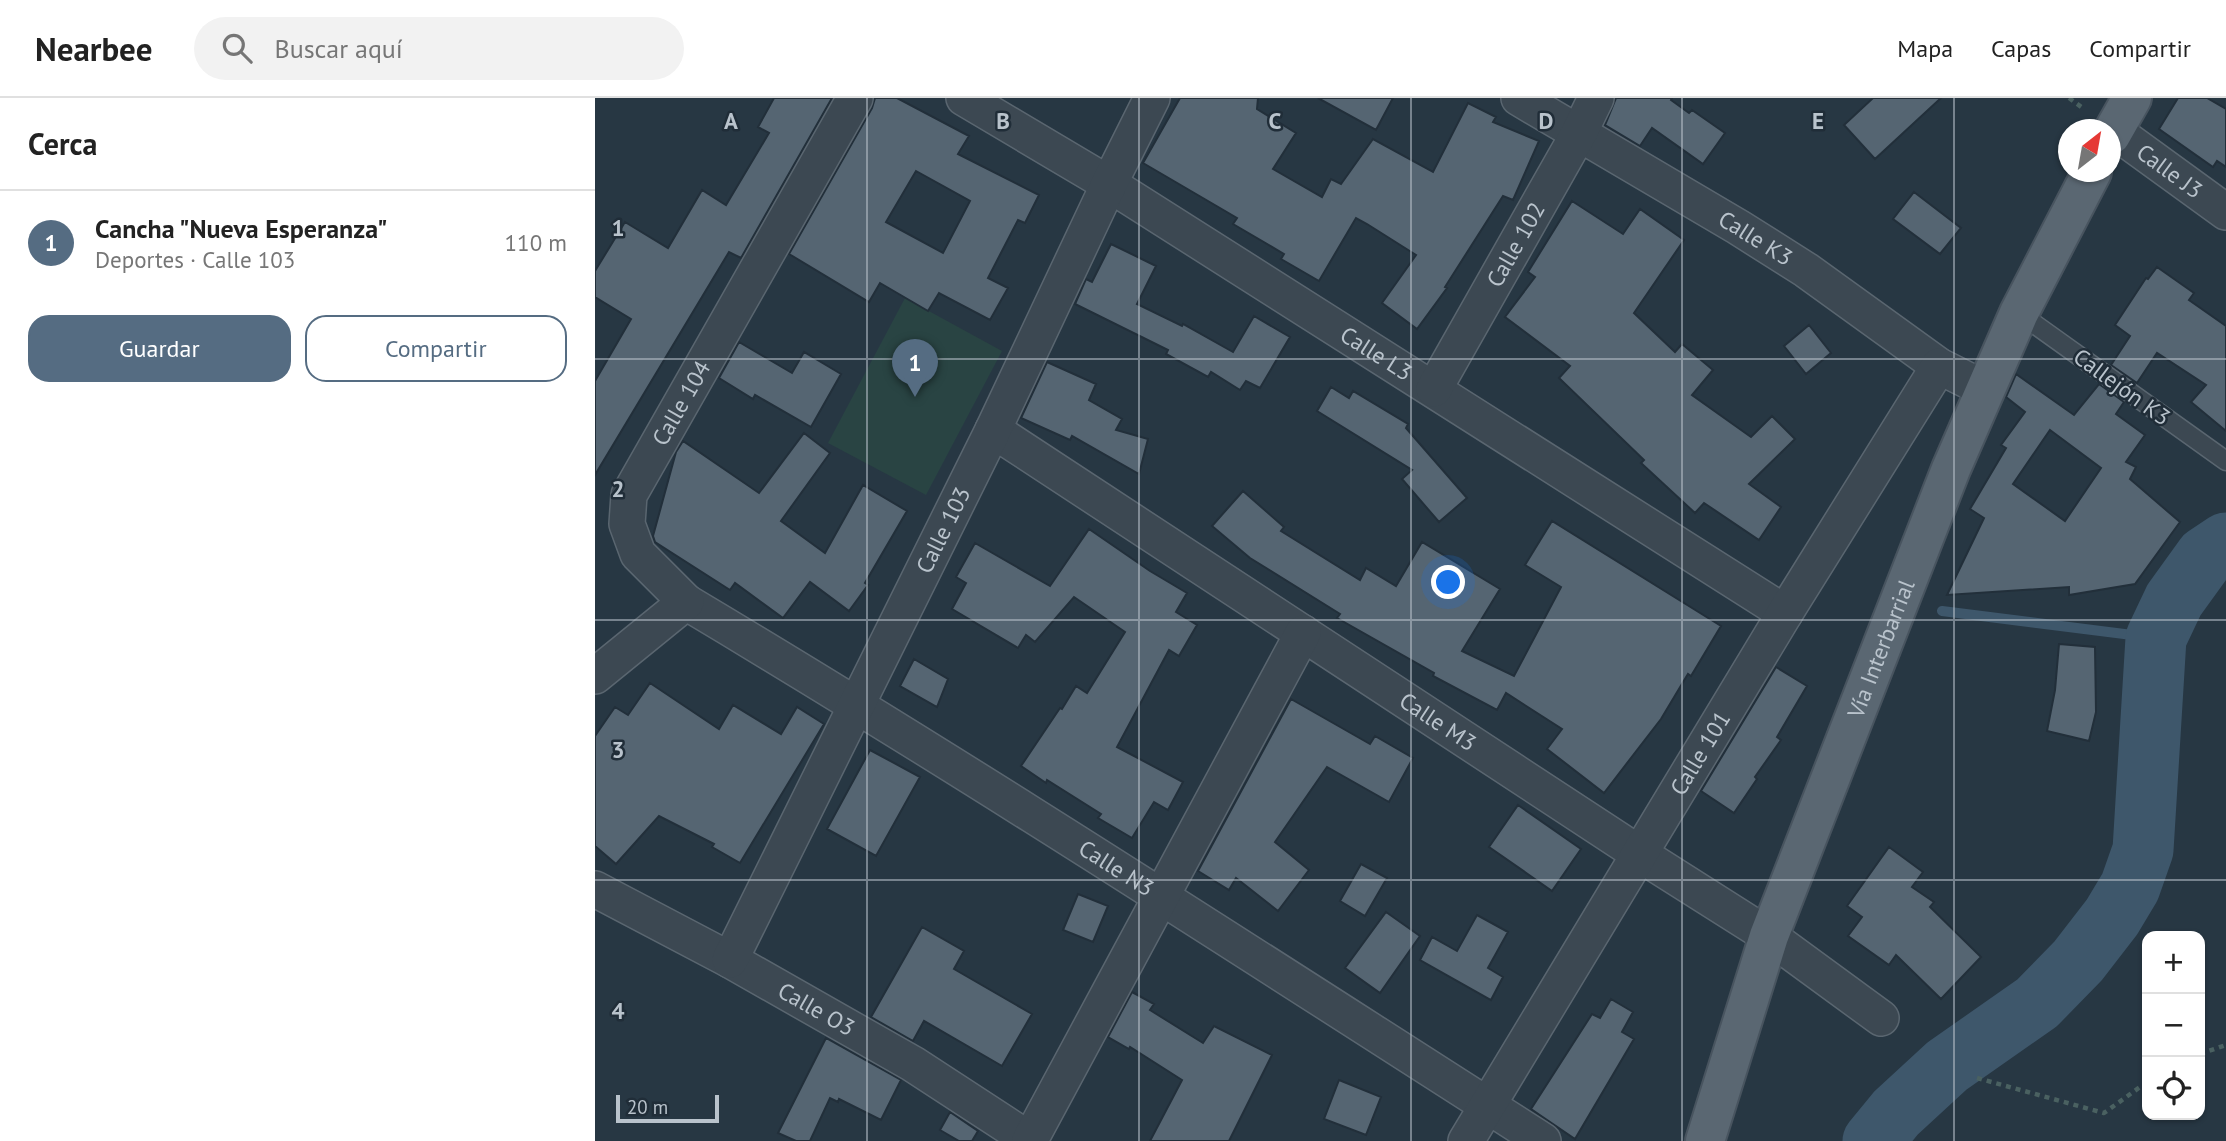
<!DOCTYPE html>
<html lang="es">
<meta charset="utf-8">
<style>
:root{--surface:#fff;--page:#f2f2f2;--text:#222;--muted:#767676;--line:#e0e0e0;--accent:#556c82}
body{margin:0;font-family:"PT Sans",sans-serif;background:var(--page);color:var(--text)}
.controls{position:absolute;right:21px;bottom:21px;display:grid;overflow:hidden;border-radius:14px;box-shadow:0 2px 5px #0004}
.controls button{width:63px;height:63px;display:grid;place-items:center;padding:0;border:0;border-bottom:2px solid var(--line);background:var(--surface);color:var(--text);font:35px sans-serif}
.compass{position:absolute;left:1463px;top:21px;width:63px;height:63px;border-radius:50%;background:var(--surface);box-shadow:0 2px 5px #0004;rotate:31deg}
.scale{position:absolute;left:21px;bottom:18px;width:103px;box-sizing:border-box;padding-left:7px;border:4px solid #b9c3cc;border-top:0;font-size:19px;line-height:24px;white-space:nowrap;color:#b9c3cc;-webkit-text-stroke:5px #202d38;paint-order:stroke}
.you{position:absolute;left:854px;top:485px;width:24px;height:24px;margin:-18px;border:5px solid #fff;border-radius:50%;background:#1a73e8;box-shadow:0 0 0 10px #1a73e833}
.badge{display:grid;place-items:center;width:46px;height:46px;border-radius:50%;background:var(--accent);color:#fff;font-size:23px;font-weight:700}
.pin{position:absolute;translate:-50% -58px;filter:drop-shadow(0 2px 4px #0008)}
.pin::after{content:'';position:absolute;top:37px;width:24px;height:21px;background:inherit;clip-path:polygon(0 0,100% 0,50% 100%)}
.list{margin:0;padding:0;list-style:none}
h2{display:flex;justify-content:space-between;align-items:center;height:91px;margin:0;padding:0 28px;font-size:30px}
h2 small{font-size:23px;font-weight:400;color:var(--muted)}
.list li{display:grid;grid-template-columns:46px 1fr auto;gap:21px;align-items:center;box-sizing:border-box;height:105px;padding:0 28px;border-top:2px solid var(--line)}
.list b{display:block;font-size:26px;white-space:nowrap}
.list p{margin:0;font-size:23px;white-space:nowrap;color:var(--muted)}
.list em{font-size:23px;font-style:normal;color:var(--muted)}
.actions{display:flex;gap:14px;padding:21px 28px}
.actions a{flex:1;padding:16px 0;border:2px solid var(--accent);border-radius:21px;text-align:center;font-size:24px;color:var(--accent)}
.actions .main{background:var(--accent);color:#fff}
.icon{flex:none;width:38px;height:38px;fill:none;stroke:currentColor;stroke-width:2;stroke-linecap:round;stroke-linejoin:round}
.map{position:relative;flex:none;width:1631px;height:1043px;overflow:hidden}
header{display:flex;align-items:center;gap:42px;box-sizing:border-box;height:98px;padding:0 35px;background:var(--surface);border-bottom:2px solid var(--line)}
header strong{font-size:33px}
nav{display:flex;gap:38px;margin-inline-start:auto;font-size:24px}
.search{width:490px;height:63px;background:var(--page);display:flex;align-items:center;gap:18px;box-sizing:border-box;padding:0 24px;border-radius:38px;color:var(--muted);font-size:26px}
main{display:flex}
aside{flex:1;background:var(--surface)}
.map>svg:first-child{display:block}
.green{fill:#294443}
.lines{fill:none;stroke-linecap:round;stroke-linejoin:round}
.stream{stroke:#3e576b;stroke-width:10}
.river{stroke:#3e576b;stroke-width:61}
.building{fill:#556572;stroke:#222f3a;stroke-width:2;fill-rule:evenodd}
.lane-casing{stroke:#5a6670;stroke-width:21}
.street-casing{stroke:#5a6670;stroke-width:38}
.primary-casing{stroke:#48545f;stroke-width:42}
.path{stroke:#4a6161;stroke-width:4.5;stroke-dasharray:5 5;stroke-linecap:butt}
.lane{stroke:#3c4852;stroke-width:18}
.street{stroke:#3c4852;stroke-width:35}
.primary{stroke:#5a6772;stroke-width:38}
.grid{fill:none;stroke:#b9c3cc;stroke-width:2;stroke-opacity:0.55}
.labels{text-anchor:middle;stroke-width:5;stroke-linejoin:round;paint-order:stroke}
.street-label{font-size:23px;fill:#b9c3cc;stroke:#202d38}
.grid-label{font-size:23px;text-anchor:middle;font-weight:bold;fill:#b9c3cc;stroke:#202d38;stroke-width:5;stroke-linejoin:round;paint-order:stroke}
</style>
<header>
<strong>Nearbee</strong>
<div class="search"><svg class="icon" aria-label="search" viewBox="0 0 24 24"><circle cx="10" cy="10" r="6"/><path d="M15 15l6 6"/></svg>Buscar aquí</div>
<nav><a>Mapa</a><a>Capas</a><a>Compartir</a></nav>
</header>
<main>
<aside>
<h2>Cerca<small></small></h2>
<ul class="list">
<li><span class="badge">1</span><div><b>Cancha &quot;Nueva Esperanza&quot;</b><p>Deportes · Calle 103</p></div><em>110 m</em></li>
</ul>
<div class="actions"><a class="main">Guardar</a><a>Compartir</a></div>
</aside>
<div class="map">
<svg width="1631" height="1043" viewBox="0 0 1631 1043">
<rect width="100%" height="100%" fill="#273743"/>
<!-- green -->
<path class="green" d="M310,200L407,253L331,397L233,345Z"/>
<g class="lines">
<!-- stream -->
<path class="stream" d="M1347,513L1561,540"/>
<!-- river -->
<path class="river" d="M1278,1043L1301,1015L1352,968L1442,905L1483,863L1517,819L1535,789L1548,752L1561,540L1579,502L1610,459L1631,445"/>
</g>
<!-- building -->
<path class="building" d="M179,0H237L146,160L134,154L0,377V283L36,221L0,199V173L30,124L73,150L107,92L131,107L174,35L163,29Z
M280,0H302L374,38L363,56L444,97L430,125L423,122L393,180L413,190L395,222L344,195L333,213L285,185L274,204L194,156L277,10ZM321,73L375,103L348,155L291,124Z
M585,0H663L662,11L701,35L678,71L727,99L736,81L746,86L778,41L838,74L873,5L901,19L898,24L944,43L918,102L908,98L850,189L852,190L822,231L787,205L821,157L772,126L761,120L724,183L686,161L689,156L638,126L642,120L548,65Z
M723,0H798L781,32Z
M1021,0H1077L1076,2L1094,15L1097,12L1130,35L1108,66L1057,30L1045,48L1010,27Z
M1278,0H1346L1280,61L1249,27Z
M1583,0H1612L1631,11V69L1622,63L1618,69L1564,31Z
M1319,94L1366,130L1345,156L1298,121Z
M977,103L1028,136L1045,111L1089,142L1039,215L1080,254L1087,246L1118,272L1097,297L1156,339L1177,318L1200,341L1154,386L1186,409L1164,442L1109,405L1100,415L1046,365L1049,362L964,280L975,268L910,219L940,179L933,174Z
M516,146L561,168L542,206L587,228L588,226L638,254L659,218L695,239L665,290L651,283L645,292L616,274L613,279L571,256L573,252L480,206L491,181L497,184Z
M1562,169L1599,195L1594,202L1631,228V333L1596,304L1611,287L1562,255L1542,285L1516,267L1535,238L1520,227L1551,180L1553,181Z
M1214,227L1236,255L1211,276L1189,248Z
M144,244L197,275L209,254L246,276L216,329L160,297L158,301L124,280Z
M452,264L501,286L494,302L527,321L521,332L553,341L544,376L477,338L475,342L426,320Z
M1421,276L1479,317L1504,286L1529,304L1521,316L1550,337L1531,364L1541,369L1535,381L1585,424L1540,486L1474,497V489L1352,497L1389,420L1375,411L1411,350L1406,347L1430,314L1411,299ZM1455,332L1506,370L1470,423L1418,386Z
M736,289L754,300L758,293L813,326L811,330L872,400L844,424L807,381L817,372L722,313Z
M209,335L235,355L186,423L230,455L268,387L312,413L270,485L273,487L254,513L215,484L188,520L140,485L135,492L60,444L58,438L81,354L88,343L164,395Z
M648,393L689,429L686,433L765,482L771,470L801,488L827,444L905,491L867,553L919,578L966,489L930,467L957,423L1126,528L1096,578L1093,576L1066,621L1009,695L952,651L967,631L911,595L902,612L838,578L839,575L742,520L745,516L655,460L617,428Z
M494,431L555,473L592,495L581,514L602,527L584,558L574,552L522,649L588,684L573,712L559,704L537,740L503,720L506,716L452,682L451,685L426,668L465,610L467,611L481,588L492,595L530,534L479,499L440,544L431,537L423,550L357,511L371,485L361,479L380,445L455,488Z
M1464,546L1500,549L1501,614L1494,643L1452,633L1460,592Z
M319,561L353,581L342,609L305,588Z
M1181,569L1212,588L1182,639L1186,642L1160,679L1162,681L1139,715L1106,693Z
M55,585L124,631L138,607L186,636L202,609L229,626L145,765L117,749L119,746L64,718L21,766L0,748V638L20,609L33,617Z
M696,601L775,646L780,638L818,660L794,704L732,669L680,744L714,772L683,813L641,780L634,792L603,773Z
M275,652L325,679L281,758L232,731Z
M923,707L986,751L957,793L894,749Z
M1294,749L1328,774L1317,789L1339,804L1335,809L1386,859L1346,901L1301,857L1294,867L1253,838L1267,819L1252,808Z
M766,766L792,780L770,818L745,803Z
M483,796L513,808L498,844L468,832Z
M791,814L825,838L785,895L750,870Z
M882,817L913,834L893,870L908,879L896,902L825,862L837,839L862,853Z
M327,829L369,853L359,871L437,916L407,968L329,923L318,943L276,919Z
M537,894L559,906L555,912L608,945L619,928L677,957L634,1043H555L587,982L535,949L534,951L513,939Z
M1016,901L1038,914L1027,934L1039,941L980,1041L936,1011L997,916L1005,920Z
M231,940L306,982L286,1022L244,1001L243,1004L235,1000L215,1043H201L183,1035Z
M744,982L786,999L771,1037L729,1021Z
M355,1014L383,1033L377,1043H364L345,1032Z"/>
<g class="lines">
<!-- lane casing -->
<g class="lane-casing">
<path id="lane" d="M1424,215L1631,363"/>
</g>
<!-- street casing -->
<g class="street-casing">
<g id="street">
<path id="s1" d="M369,0L514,86L1190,515"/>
<path id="s2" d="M924,0L1143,129L1211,172L1344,268L1390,291"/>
<path id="s3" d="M1518,32L1631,114"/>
<path id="s4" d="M839,291L984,35L1001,0"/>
<path id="s5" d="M398,332L1043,755L1174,838L1286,920"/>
<path id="s6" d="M91,504C381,677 663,861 948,1043"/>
<path id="s7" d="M0,578L91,504L43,456L32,426L34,397L260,0"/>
<path id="s8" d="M0,791L135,862L318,966L436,1043"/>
<path id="s9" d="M135,862L398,332L514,86L557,0"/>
<path d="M435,1042L708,535"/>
<path id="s10" d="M871,1043L1190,515L1344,268"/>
</g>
</g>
<!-- primary casing -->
<g class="primary-casing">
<g id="primary">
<path d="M1516,37L1537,0"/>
<path id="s11" d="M1110,1043L1174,838L1356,371L1424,215L1497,74"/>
</g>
</g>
<!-- path -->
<path class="path" d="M1474,0L1489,11
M1605,956L1631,947
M1382,980L1509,1015L1552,984"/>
<!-- lane -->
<use href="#lane" class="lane"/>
<!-- street -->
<use href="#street" class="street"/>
<!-- primary -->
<use href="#primary" class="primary"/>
</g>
<!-- grid -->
<path class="grid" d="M272,0V1043M544,0V1043M816,0V1043M1087,0V1043M1359,0V1043M0,261H1631M0,522H1631M0,782H1631"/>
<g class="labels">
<!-- street labels -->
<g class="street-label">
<text dy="8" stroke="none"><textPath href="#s3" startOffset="70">Calle J3</textPath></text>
<text dy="8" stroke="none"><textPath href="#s2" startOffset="275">Calle K3</textPath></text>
<text dy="8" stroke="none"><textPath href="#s4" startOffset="166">Calle 102</textPath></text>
<text dy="8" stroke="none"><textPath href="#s1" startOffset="485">Calle L3</textPath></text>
<text transform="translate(1527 289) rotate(36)" y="8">Callejón K3</text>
<text dy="8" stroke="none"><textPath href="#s7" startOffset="352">Calle 104</textPath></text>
<text dy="8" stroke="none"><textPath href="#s9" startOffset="480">Calle 103</textPath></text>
<text dy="8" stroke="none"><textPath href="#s11" startOffset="523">Vía Interbarrial</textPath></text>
<text dy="8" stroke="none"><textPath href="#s5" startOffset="532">Calle M3</textPath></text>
<text dy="8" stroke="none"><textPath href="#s10" startOffset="453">Calle 101</textPath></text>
<text dy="8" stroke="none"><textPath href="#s6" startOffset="506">Calle N3</textPath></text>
<text dy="8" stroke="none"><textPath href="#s8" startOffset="252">Calle O3</textPath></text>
</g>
</g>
<g class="grid-label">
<text x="136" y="31">A</text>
<text x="408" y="31">B</text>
<text x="680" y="31">C</text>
<text x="951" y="31">D</text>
<text x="1223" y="31">E</text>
<text x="23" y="138">1</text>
<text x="23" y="399">2</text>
<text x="23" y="660">3</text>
<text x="23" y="921">4</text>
</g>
</svg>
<div class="controls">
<button>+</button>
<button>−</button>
<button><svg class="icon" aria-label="locate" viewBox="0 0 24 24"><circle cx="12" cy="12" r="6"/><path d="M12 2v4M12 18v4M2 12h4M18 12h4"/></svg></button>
</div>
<svg class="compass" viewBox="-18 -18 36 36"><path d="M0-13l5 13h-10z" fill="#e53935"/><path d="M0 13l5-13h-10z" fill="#767676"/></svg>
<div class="scale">20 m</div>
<div class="you"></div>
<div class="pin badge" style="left:320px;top:299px">1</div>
</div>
</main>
